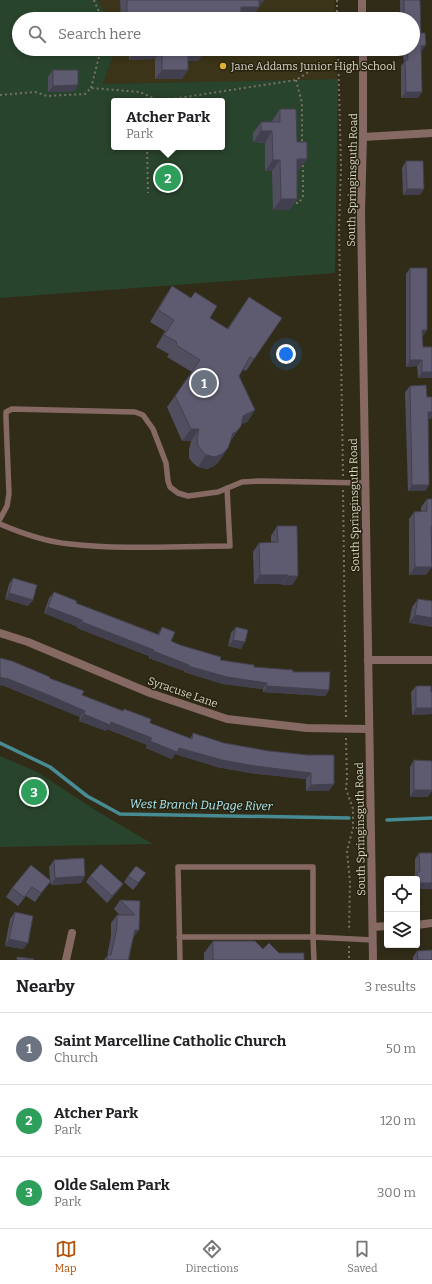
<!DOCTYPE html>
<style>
:root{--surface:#fff;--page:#f2f2f2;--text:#202124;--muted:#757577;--line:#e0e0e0;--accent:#b45309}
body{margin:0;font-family:Bitter,serif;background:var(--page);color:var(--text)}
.controls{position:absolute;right:12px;bottom:12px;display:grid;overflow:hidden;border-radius:4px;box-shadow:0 2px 6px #0003}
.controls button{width:36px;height:36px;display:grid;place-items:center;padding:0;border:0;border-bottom:1px solid var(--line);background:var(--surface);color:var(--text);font:20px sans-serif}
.you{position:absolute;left:286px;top:354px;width:14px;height:14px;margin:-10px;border:3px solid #fff;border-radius:50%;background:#1a73e8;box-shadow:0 0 0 6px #1a73e833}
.badge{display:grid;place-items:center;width:26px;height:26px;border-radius:50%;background:var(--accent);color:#fff;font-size:13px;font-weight:700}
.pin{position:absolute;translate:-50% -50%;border:2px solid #fff;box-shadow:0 1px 4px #0006}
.popup{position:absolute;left:111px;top:98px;width:114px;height:52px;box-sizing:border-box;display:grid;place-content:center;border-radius:4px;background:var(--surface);filter:drop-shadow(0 1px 3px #0005);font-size:13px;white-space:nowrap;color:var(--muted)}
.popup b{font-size:15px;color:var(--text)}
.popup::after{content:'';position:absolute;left:50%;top:100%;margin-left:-8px;border:8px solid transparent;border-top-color:var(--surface)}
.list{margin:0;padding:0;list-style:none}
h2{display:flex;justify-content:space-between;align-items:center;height:52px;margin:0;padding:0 16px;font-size:17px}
h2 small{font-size:13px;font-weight:400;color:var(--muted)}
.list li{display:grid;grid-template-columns:26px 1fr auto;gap:12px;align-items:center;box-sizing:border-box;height:72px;padding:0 16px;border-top:1px solid var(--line)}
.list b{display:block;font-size:15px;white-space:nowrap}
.list p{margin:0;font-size:13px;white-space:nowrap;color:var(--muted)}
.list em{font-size:13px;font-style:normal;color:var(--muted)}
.icon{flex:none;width:22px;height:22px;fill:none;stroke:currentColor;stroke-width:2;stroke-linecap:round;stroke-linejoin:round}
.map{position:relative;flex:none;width:432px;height:960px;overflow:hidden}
.search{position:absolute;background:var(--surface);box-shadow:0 2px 6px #0003;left:12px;right:12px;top:12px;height:44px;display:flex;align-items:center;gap:10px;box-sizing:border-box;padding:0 14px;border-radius:22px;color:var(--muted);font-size:15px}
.sheet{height:268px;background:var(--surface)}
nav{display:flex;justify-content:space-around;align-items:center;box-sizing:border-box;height:56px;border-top:1px solid var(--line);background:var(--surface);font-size:11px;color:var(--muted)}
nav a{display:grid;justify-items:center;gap:2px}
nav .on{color:var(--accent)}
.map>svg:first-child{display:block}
.built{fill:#3b3418}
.green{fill:#29442c;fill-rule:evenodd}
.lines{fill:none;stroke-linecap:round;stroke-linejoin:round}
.stream{stroke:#478c94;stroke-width:3.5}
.path{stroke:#777362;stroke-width:2;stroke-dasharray:2 3;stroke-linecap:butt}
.service{stroke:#866963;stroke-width:5.5}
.minor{stroke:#866963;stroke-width:8}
.tertiary{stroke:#866963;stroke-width:8}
.wall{fill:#514e60}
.shaded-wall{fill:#42404e}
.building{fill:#5e5b70;stroke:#42404e}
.poi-dot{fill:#ddb133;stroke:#27230e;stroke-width:1.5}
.labels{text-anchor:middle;stroke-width:3;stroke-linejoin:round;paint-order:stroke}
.poi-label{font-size:11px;fill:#d9d6ca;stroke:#27230e;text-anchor:start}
.street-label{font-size:11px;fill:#d9d6ca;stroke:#27230e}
.water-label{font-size:12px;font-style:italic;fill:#aaebfa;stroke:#27230e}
</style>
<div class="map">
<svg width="432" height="960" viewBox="0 0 432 960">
<rect width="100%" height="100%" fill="#312c18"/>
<!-- built -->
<path class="built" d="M98,0H334L335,19H108Z
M114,49H336L337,79L103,84L114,53Z"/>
<!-- green -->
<path class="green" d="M0,0H98L108,19H19V49H114V53L103,84L338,79L335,273L0,298ZM114,101H222V147H114Z
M0,756L37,772L100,813L153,844L0,847Z"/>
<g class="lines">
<!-- stream -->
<path class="stream" d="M0,743L50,767L87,796L120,814L349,818
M387,820L432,818"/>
<!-- path -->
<path class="path" d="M94,0L102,19
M337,0V19
M338,49L341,167L339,227L343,476
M296,80L302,103V144
M91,88L101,49
M0,95L35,92L47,96L85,94L91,88L140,92L157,100H166L296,80L315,68
M147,147L148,193
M291,203H299L303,196V162
M343,490L346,720
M346,738L347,779L346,789L353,809V828L347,851L350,882L349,931
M349,946V960"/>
<!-- service -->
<path class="service" d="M0,519L7,506L9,494L6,418V412L12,409L135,412L143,415L153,429L166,463L168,481L170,487L178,493L188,496L218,492L242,482L261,481L365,483
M0,524C21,533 48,542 70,544C123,550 177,546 230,546L227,488
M179,937H313L314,960
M180,960L178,867H313V937L373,940"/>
<!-- minor -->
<path class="minor" d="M363,137L432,133
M0,633L28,642L150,693L227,719L307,728L369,729
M368,660H432
M417,925L432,923
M373,927L387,926
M66,960L72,933"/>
<!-- tertiary -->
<path class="tertiary" d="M362,0V19
M363,49V137L361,212L373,960"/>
</g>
<!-- wall -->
<path class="wall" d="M120,0H264L253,16H240L238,19H121Z
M400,0H420L421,33L422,51H421L422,92L418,98H401V66L404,62L402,49H413V19H400Z
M129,49H205L198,61H188L182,79H155V59L129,60Z
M53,70L78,85L74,91L48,92V77Z
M280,109L297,142L307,159L299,170H297V199L289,210H273L272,171H265V143L253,142V133L261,122H272V121Z
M406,161L420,195H403L402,168Z
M410,268L427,330L422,336L423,347L432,378H418L417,366L406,367V274Z
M172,286L191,298L195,292L210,318L227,329L249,297L282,318L246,371L242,369L239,376L255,410L247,422L242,424L241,426L231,440L228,448L220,460L214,466L207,469L198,467L193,463L189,458V450L191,441H182L167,407L192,372L167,357L169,354L156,347L165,331L150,322L164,298Z
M410,386L427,397L431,419H428L429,485L425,491H408L405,392Z
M427,499H432V535H431L426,575H409V519L414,512L421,511V507Z
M277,526L298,576L292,585H281V584H254L253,552L259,543H271V536Z
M13,578L33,600L28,606L5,599L9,584Z
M54,592L76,603L158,634L162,627L171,641L180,645L220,660L254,667L293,672L329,690L325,696L263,692V689L223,684L184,672V671L149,658V656L77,628L78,627L44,613L49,598Z
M418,599L432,601L409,623L412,607Z
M236,627L241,649L228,646L231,633Z
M0,658L49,678L82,695L123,711L124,709L150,723L190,739L193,733L224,743L269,751L307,755L329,791H306V779L250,773L217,767L175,754L172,759L146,748L147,745L107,729L106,731L79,721L80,717L2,685L1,686Z
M416,686L432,692V714L412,715L411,692Z
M414,760L428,797H410V767Z
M419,853L432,889H417V879H413L415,875V859Z
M54,860L85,876L81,883L51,885L50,881L35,902L26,896L18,906L6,897L12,888L50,880L49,867Z
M90,876L123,884L118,891L107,903L86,882Z
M128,876L141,880L133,890L124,882Z
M120,900L140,901L133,938L129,960H104L107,956L111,936V923L117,915H120L114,909Z
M15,912L28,943L23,949L5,946L10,919Z
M213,941L263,949L304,960H204V953Z
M417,951L432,960H413V957Z"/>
<!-- shaded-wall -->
<path class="shaded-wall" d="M259,0H264L253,16H240L238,19H202L204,16L241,7Z
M426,45L422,51L417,52L421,46Z
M135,50H162L155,59L129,60Z
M188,52H205L198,61H182Z
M162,70H188L182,79H155Z
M78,85L74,91L48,92L53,86Z
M406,92H422L418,98H401Z
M261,131H272L265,143L253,142Z
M297,159H307L299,170L289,171Z
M273,160H280L272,171H265Z
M407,189H424L420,195H403Z
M281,199H297L289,210H273Z
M422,330H427L423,336H418Z
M410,360H422L417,366L406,367Z
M422,372H432V378H418Z
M255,410L247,422L235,427L243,416Z
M428,412H432V417L431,419H424Z
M241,426L233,437L228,444L233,433Z
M191,429H199L191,441H182Z
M228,448L220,460L214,466L207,469L198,467L206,455Z
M412,485H429L425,491H408Z
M415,567H432L426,575H409Z
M260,575H288L281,584H254Z
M288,576H298L292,585H281Z
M9,593L33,600L28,606L5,599Z
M48,607L82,620L78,627L44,613Z
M415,615L432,618V627L409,623Z
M82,622L154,650L149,656L77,628Z
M233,640L245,642L241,649L228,646Z
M153,651L189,665L184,671L149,658Z
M188,666L267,683L263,689L223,684L184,672Z
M0,677L6,678L85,711L80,717L2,685L1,686L0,685Z
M267,686L329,690L325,696L263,692Z
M416,708H432V714L412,715Z
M84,714L111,722L152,738L147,745L107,729L106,731L79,721Z
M150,741L311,773L306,779L250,773L217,767L175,754L172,759L146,748Z
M334,784L329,791H306L311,785Z
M414,790H432V791L428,797H410Z
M85,876L81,883L51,885L55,878Z
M51,881L44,890L35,902L41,893Z
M418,883H432V889H417Z
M123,884L118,891L107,903L112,896Z
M135,930H139L133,938Z
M9,939L28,943L23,949L5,946Z"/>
<!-- building -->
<path class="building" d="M127,0H259V7H241V15L204,16V19H127Z
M404,0H420L421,33H425L426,45L421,46L422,92H406L405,60H408L407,49H413V19H404Z
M135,49H205V52H188V70H162V50H135Z
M53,70H78V85L53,86Z
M280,109H296L297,142H307V159H297V199H281L280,160H273L272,131H261V122H280Z
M406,161H423L424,189H407Z
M410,268H427V330H422L423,347H432V372H422V360H410Z
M172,286L191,298L195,292L217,306L210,318L228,329L249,297L282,318L254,359L250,357L239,376L255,410L243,416L241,426L236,432L233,433L228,448L222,454L215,457L206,455L202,451L198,446L197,438L199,429H191L175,396L200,360L176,345L177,342L164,335L174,320L158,310Z
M426,385L427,397H432V412H428L429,485H412L410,386Z
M427,499H432V527H431L432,567H415L414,512L427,511Z
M277,526H297L298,576H288V575H260L259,543L278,542Z
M13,578L37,585L33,600L9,593Z
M54,592L77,601L76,603L159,635L162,627L175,632L171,641L180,645L221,657L220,660L254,665V667L293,670V672H330L329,690L267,686V683L227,677L188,666L189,665L153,651L154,650L82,622V620L48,607Z
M418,599L432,601V618L415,615Z
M236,627L248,630L245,642L233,640Z
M0,658L12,661L50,677L49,678L84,691L82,695L123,711L124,709L151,719L150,723L192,739L193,733L224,743L269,751L307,755H334V784L311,785V773L255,766L222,760L179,748L177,752L150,741L152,738L111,722L110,725L84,714L85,711L51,696L6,678V679L0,677Z
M416,686H431V692H432V708H416Z
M414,760L432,761V790H414Z
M419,853H432V883H418L417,872H420Z
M84,858L85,876L55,878L54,860Z
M101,864L123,884L112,896L90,876Z
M31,865L51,881L41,893L32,887L24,897L12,888Z
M136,866L146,873L138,883L128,876Z
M120,900L140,901L139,930H135L128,960H107L108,955H111L117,928V915H135Z
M15,912L33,916L28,943L9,939Z
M213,941H255L263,949L269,943L279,953H304V960H213Z
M432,950V960H418L417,951Z
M17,957L34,959L33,960H17Z"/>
<!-- markers -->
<circle class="poi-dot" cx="223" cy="66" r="4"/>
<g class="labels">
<!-- poi labels -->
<g class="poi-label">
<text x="231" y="70">Jane Addams Junior High School</text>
</g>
<!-- street labels -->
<g class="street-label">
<text transform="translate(352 180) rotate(-89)" y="4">South Springinsguth Road</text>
<text transform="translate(354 505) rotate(-91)" y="4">South Springinsguth Road</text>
<text transform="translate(183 692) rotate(19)" y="4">Syracuse Lane</text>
<text transform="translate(360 829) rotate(-91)" y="4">South Springinsguth Road</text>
</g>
<!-- water labels -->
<g class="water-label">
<text transform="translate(201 805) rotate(1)" y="4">West Branch DuPage River</text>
</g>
</g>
</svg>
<div class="controls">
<button><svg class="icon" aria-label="locate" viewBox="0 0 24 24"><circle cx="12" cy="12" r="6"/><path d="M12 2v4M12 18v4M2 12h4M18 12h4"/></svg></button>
<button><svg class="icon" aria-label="layers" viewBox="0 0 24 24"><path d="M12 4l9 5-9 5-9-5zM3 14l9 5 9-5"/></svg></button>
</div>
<div class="you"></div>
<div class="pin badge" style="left:204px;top:383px;background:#6b7280">1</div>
<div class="pin badge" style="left:168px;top:178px;background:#2e9e5b">2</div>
<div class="popup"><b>Atcher Park</b>Park</div>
<div class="pin badge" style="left:34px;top:792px;background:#2e9e5b">3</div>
<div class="search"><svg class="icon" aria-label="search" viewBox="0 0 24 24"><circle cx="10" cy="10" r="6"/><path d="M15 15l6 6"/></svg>Search here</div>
</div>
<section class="sheet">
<h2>Nearby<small>3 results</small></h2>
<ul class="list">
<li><span class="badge" style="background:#6b7280">1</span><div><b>Saint Marcelline Catholic Church</b><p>Church</p></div><em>50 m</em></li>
<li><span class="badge" style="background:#2e9e5b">2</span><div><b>Atcher Park</b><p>Park</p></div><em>120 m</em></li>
<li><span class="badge" style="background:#2e9e5b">3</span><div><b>Olde Salem Park</b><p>Park</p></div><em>300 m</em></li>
</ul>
</section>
<nav>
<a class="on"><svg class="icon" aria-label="map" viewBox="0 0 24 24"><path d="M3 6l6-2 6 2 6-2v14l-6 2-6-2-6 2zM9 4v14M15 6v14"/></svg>Map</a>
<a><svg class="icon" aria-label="directions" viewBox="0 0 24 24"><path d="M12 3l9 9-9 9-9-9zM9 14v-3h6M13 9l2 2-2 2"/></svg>Directions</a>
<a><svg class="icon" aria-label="saved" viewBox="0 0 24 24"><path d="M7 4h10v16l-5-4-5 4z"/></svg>Saved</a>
</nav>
